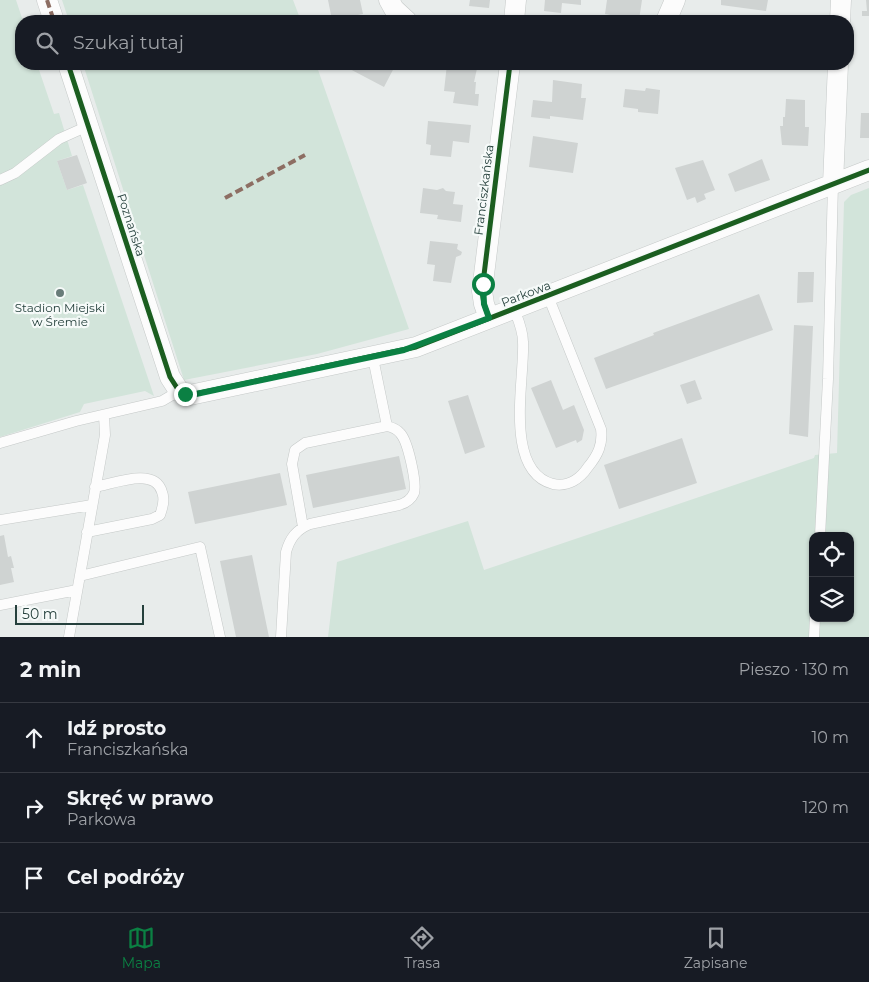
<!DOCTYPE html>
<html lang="pl">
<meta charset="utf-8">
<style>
:root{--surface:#171b24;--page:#242831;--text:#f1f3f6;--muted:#9ea1a6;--line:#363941;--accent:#0b8043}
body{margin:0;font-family:Montserrat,sans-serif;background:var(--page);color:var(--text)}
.controls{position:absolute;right:15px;bottom:15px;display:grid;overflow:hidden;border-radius:10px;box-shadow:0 1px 4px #0004}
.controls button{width:45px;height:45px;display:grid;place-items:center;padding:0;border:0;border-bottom:1px solid var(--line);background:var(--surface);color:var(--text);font:25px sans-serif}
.scale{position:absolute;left:15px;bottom:12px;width:129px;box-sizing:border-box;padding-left:5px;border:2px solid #25403c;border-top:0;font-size:14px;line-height:18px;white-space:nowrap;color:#25403c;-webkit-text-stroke:4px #f6faf9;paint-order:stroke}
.stop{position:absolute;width:15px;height:15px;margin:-11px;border:4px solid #0b8043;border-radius:50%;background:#fff}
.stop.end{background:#0b8043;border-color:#fff;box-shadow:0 1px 5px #0008}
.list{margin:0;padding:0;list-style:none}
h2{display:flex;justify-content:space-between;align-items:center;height:65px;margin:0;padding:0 20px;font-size:21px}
h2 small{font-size:16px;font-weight:400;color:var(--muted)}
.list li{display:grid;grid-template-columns:32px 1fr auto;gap:15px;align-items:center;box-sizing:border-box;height:70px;padding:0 20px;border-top:1px solid var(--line)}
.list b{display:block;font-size:19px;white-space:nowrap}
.list p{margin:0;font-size:16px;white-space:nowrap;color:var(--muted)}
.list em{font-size:16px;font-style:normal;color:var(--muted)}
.icon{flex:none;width:28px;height:28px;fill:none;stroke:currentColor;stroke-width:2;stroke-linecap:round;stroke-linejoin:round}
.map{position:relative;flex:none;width:869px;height:637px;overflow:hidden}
.search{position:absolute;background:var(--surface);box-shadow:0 1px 4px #0004;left:15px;right:15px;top:15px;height:55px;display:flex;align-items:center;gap:12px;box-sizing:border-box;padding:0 18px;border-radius:20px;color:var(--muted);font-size:19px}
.sheet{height:275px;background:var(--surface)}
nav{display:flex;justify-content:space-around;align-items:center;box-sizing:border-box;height:70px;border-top:1px solid var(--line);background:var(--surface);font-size:14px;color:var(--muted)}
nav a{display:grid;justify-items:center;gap:2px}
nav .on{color:var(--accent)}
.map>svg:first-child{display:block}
.green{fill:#d2e4da;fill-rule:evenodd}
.building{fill:#cfd3d2}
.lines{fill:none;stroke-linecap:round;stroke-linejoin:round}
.lane-casing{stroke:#c5c9c8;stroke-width:11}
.street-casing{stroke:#c5c9c8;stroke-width:21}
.lane{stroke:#fcfcfc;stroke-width:10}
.street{stroke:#fcfcfc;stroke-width:20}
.quiet{stroke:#8d6e63;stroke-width:4;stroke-dasharray:8 4;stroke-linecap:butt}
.cycleway-casing{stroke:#f6faf9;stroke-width:8}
.cycleway{stroke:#1b5e20;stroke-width:5}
.route{stroke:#0b8043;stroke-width:6}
.poi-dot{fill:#697c79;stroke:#f6faf9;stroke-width:2}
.labels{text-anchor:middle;stroke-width:4.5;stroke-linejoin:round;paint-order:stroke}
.street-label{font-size:12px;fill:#25403c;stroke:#f6faf9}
.poi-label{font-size:12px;fill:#25403c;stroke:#f6faf9}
</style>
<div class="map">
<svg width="869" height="637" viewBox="0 0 869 637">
<rect width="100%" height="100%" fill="#e8eceb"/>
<!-- green -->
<path class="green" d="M0,0H16L23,21H21V64H37L54,114L59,113L72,156L57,161L67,190L83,185L154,396L145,391L84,404L80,412L0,437Z
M62,0H293L301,21H69Z
M83,64H316L409,329L317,354L184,380Z
M869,188V637H328L337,562L468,521L484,570L814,458L815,455L837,453L844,202L851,195ZM813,536H850V618H813Z"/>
<!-- building -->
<path class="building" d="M328,0H360L363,14L332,20Z
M470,0H490L489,8L469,6Z
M545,0H581V5L562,3L561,13L544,11Z
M607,0H642L639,20L605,14Z
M721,0H768L766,11L721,5Z
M866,0H869V16H862V11H867Z
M347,64H396L384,87L346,67Z
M447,64H478L474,82H476L475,94H479L478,106L453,103L455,92L444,91Z
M553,80L582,84L581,98H586L583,120L550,116V119L531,117L533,100L552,102Z
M646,88L660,90L658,114L638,112V109L623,107L625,89L645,91Z
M786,99L805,100V127H809L808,146L782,145L780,126H783V117H785Z
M861,113H869V138H860Z
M428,121L471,125L469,143L453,141L451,157L430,155L431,145L426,144Z
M533,136L578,143L573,173L529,167Z
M77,155L87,183L67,190L57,161Z
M762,159L770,180L735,192L728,174Z
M703,160L715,190L704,194L706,199L697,203L695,197L687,200L675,168Z
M423,188L437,190L443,188L446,191L455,192L453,204L463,205L461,222L437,219L438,215L420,213Z
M430,241L458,244L457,249L462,252L461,255L456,257L451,283L433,281L435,265L427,264Z
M798,272H814L813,302L797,303Z
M759,294L773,330L606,389L594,358L654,335L653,333Z
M794,325L813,326L808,437L789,434Z
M551,380L563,410L574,405L584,430L582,440L577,443L576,440L556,448L531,388Z
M695,380L702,399L687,404L680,385Z
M468,395L485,447L465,454L448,401Z
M682,438L697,483L619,509L604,465Z
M399,456L406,489L313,508L306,475Z
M280,473L287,505L195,524L188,492Z
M4,535L8,557L11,556L14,568H11L14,582L0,585V536Z
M252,555L269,637H236L220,561Z"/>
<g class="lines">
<!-- lane casing -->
<g class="lane-casing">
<path id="lane" d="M0,180L15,173L59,139L88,126
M514,309C518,319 523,330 523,342C525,378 503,471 553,484C568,487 580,479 588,467C598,455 603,444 601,429L548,296
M0,443L76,421L162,401L179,391
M0,520L92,505
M303,527L292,464L295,450L305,443L387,426L373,358
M87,532L152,519L160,515C163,507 165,499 162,492C155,466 113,484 95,487
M820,536L828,379L833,184
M80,576L200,547L220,637
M0,605L77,590
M69,637L105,435L104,415
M281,637L286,552C290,538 296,530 310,524L399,505C406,503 411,500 414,493C417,483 408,441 400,433C397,429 391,427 387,426
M814,637L815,618"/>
</g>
<!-- street casing -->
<g class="street-casing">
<path id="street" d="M47,0L54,21
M389,0L394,9L407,21
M514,21L516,0
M666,21L675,0
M840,21L841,0
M68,64L170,377L179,391L190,395L416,347L869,170
M833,184L838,64
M489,318L484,304L482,291L510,64"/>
</g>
<!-- lane -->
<use href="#lane" class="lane"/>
<!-- street -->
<use href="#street" class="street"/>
<!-- quiet -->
<path class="quiet" d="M47,0L54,21
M225,198L305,155"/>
<!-- cycleway casing -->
<g class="cycleway-casing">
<path id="cycleway" d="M68,64L170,377L179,391L190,395L416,347L869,170
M489,318L484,304L482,291L510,64"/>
</g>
<!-- cycleway -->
<use href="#cycleway" class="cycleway"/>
</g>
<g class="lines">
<!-- route -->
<path class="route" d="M185,394H196L404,350L489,318L484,304L483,284"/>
</g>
<!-- markers -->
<circle class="poi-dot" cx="60" cy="293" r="5"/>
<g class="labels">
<!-- street labels -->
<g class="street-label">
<text transform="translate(484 190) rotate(-83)" y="4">Franciszkańska</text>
<text transform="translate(131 225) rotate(72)" y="4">Poznańska</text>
<text transform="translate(526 294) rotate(-21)" y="4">Parkowa</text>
</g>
<!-- poi labels -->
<g class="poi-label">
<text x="60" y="312">Stadion Miejski<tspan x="60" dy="14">w Śremie</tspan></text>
</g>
</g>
</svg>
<div class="controls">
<button><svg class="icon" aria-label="locate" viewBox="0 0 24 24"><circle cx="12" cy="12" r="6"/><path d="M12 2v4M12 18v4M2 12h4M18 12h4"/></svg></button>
<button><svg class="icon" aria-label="layers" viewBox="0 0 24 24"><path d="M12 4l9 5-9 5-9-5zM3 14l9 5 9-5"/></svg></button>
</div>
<div class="scale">50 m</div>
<div class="stop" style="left:483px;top:284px"></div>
<div class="stop end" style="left:185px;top:394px"></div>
<div class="search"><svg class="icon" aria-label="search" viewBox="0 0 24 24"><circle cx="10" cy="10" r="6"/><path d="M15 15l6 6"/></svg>Szukaj tutaj</div>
</div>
<section class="sheet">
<h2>2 min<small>Pieszo · 130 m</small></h2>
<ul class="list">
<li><svg class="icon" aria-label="ahead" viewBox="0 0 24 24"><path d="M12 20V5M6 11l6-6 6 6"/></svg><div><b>Idź prosto</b><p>Franciszkańska</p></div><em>10 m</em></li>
<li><svg class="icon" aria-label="right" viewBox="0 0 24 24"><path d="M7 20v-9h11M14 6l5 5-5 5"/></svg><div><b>Skręć w prawo</b><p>Parkowa</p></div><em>120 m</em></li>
<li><svg class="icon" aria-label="arrive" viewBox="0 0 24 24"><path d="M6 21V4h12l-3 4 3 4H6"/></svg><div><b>Cel podróży</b></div></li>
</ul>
</section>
<nav>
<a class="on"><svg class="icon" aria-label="map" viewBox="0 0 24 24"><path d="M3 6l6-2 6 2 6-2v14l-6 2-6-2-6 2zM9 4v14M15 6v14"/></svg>Mapa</a>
<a><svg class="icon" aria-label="directions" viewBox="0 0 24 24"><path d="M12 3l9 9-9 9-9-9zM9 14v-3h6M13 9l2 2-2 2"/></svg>Trasa</a>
<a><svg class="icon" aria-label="saved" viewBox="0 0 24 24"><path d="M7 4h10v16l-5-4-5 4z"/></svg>Zapisane</a>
</nav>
